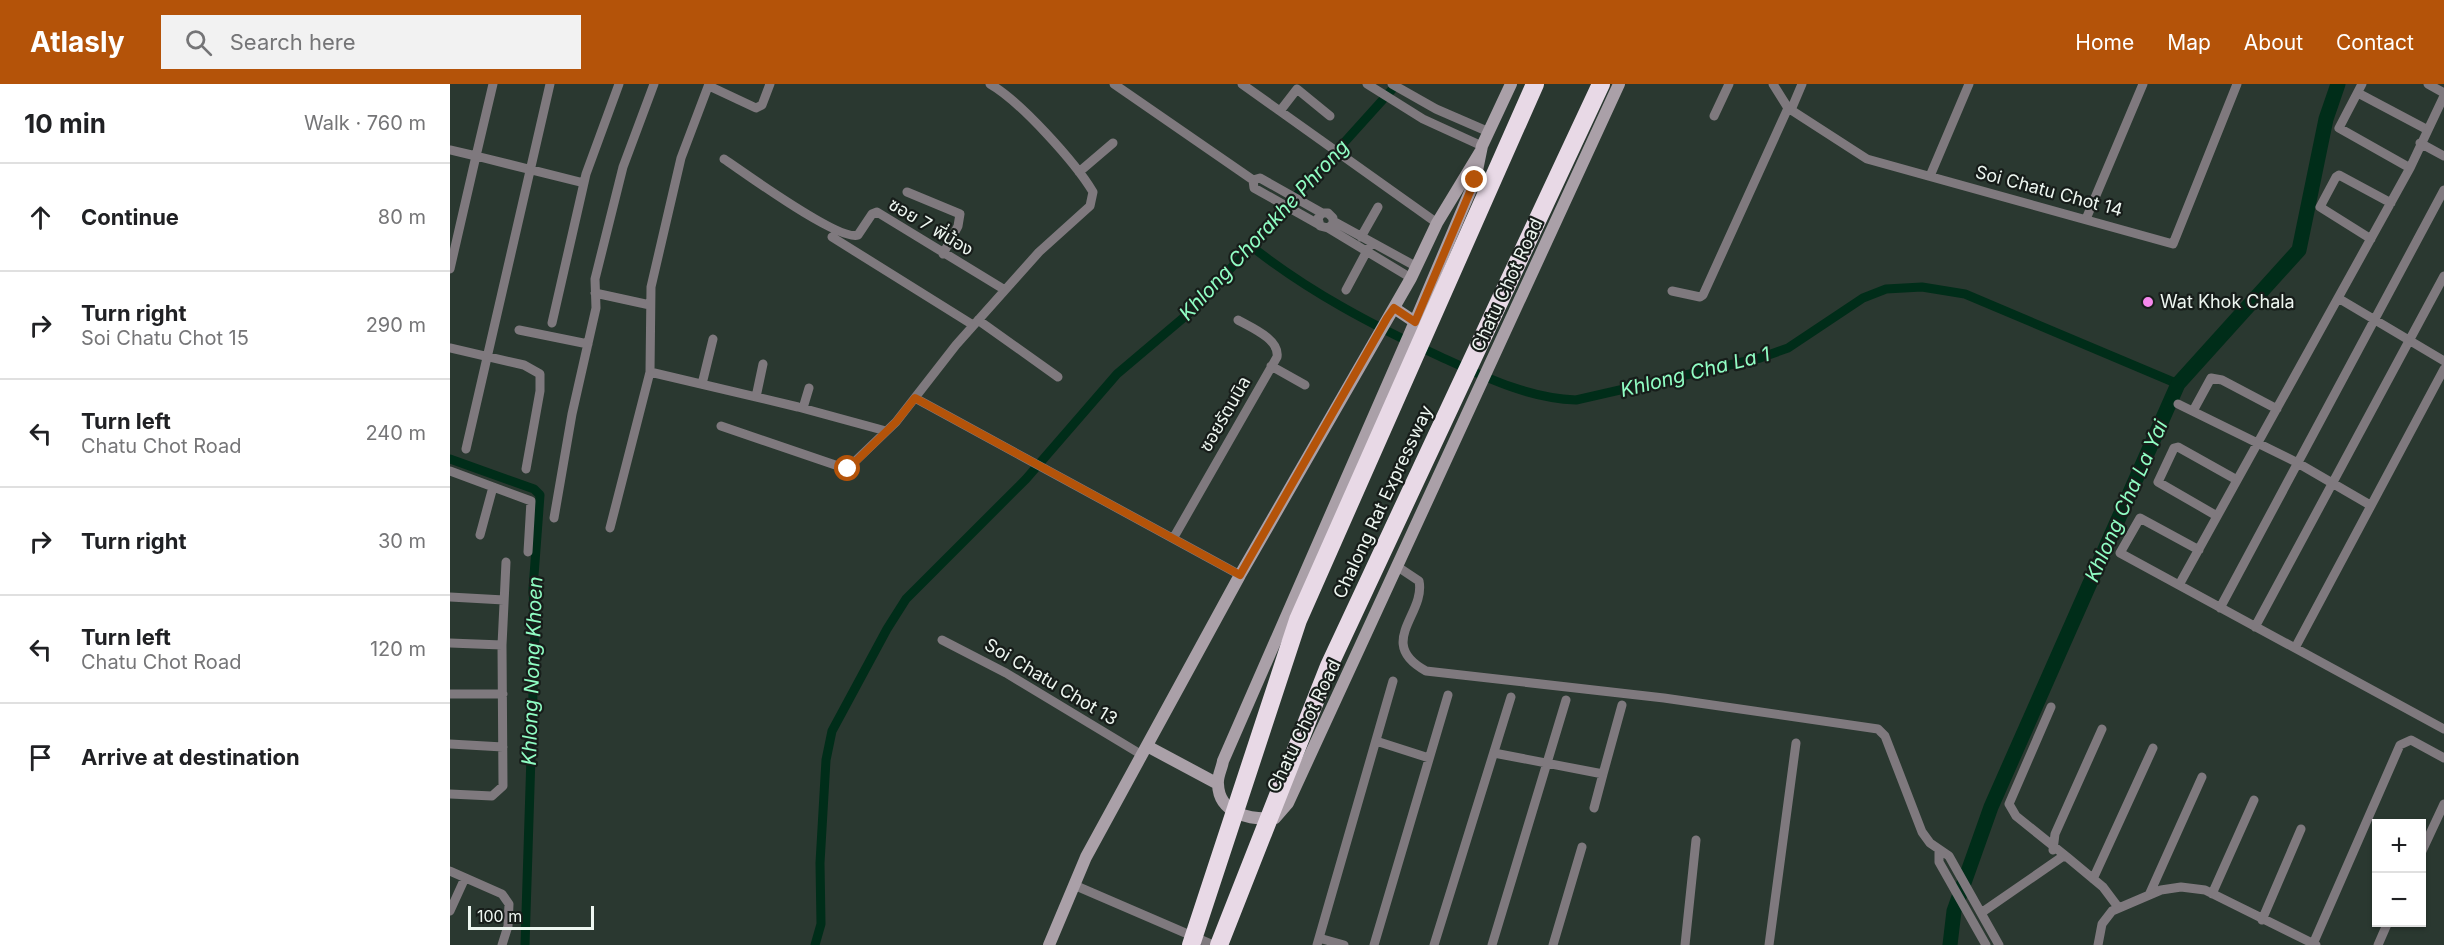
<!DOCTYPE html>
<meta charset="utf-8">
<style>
:root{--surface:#fff;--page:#f2f2f2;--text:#202124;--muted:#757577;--line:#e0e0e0;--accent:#b45309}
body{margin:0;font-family:Inter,"Noto Sans Thai",sans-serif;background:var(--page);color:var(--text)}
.controls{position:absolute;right:18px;bottom:18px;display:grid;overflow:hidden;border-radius:0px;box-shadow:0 2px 4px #0004}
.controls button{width:54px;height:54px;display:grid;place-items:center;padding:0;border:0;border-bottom:2px solid var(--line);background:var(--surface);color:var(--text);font:30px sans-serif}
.scale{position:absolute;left:18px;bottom:15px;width:126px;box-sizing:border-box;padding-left:6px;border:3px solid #eef7f1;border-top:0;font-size:16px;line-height:21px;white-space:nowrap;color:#eef7f1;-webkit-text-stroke:4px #171d1a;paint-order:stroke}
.stop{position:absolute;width:18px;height:18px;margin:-14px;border:4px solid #b45309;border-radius:50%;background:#fff}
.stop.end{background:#b45309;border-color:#fff;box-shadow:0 2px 6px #0008}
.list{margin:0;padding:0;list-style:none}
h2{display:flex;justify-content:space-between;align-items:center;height:78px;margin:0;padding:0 24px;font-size:26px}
h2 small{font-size:20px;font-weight:400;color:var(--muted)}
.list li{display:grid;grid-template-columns:39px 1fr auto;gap:18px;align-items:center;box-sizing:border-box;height:108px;padding:0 24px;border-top:2px solid var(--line)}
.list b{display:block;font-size:22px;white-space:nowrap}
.list p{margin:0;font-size:20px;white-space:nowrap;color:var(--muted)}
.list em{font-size:20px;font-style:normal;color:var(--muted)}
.icon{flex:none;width:33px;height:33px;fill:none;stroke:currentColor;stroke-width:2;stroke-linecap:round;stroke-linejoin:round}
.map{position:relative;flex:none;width:1994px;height:861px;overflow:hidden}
header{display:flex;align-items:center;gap:36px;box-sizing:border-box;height:84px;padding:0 30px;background:var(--accent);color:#fff}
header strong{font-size:28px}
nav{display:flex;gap:33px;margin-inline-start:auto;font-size:21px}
.search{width:420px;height:54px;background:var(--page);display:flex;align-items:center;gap:15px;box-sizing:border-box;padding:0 21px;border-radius:0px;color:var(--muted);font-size:22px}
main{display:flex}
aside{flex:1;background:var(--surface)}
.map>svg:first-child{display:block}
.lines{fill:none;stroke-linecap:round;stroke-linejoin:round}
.canal{stroke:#002d19;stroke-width:9}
.river{stroke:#002d19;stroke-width:15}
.street{stroke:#7f797e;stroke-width:9}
.secondary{stroke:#aaa0a8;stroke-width:12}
.highway{stroke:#e8d9e6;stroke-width:18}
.route{stroke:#b45309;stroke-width:8}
.poi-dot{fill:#f688ed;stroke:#171d1a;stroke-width:2}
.labels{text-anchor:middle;stroke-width:4.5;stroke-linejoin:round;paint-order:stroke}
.street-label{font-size:18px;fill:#eef7f1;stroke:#171d1a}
.poi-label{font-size:18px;fill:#eef7f1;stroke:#171d1a;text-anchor:start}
.water-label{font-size:20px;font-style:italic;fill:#90fec4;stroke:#171d1a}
</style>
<header>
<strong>Atlasly</strong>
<div class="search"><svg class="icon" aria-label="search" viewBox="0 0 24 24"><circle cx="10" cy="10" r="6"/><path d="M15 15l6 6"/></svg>Search here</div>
<nav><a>Home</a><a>Map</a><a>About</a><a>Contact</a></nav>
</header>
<main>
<aside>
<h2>10 min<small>Walk · 760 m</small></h2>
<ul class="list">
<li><svg class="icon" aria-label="ahead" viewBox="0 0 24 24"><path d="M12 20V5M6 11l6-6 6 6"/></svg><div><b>Continue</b></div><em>80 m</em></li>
<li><svg class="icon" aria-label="right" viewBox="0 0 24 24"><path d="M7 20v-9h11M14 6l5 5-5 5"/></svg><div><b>Turn right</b><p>Soi Chatu Chot 15</p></div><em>290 m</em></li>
<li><svg class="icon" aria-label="left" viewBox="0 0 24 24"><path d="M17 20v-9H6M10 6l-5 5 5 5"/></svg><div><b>Turn left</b><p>Chatu Chot Road</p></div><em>240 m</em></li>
<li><svg class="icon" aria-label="right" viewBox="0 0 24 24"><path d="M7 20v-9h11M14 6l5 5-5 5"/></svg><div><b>Turn right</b></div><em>30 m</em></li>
<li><svg class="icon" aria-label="left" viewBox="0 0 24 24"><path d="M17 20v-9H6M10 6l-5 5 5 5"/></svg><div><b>Turn left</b><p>Chatu Chot Road</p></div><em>120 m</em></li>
<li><svg class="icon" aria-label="arrive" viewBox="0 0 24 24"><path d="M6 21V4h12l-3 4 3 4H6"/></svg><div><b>Arrive at destination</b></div></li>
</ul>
</aside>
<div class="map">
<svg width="1994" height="861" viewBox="0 0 1994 861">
<rect width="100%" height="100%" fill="#2a3830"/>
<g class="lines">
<!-- canal -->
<path class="canal" d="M801,162C859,208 924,242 991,273C1035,293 1077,314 1126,316L1310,274L1338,264L1413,214L1436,205L1472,203L1515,210L1728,300
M0,375L84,405L90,411L83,505L85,546L75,861
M365,861L371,840L370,779L376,676L382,647L437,545L456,515L576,395L667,290L745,224L947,0"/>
<!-- river -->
<path class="river" d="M1500,861L1504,827L1541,723L1728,300L1849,166L1876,35L1888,0"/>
<!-- street -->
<path class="street" d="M43,0L26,72L134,99
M664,0L803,96L810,94L872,129
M792,0L987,139
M917,0L973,35L1032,62
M942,0L986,25L1039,48
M1323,0L1338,24L1417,75L1723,160L1787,0
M1912,0L1889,44L1960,84
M1978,0L1994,9
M259,2L306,24L312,21L320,0
M1908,9L1976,45
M1341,26L1352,0
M830,27L847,5L880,32
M1264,32L1279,0
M1970,59L1994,72
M0,66L26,72L0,185
M274,75C295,89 389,158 408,151L422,130L427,128L555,206
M629,88L663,59
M1480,92L1519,0
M803,96L804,104L868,140
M457,108L510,130L508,142L493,170
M1636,135L1693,0
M883,137L967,183
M878,144L883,140V134L878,129H872L868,134L870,142L878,144L961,194
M382,153L523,241
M911,153L928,123
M1921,155L1870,123L1886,93L1889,91L1941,119
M896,206L919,163
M1222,207L1250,213L1253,211L1338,24
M145,209L200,221
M1888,214L1994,277
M528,236L608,293
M102,239L136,90L169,0
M69,246L138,260
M0,264L74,281L90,290V307L76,385
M821,282L855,301
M200,288L348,323L436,347
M252,300L263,255
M306,313L313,280
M465,314L790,491
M1728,320L1846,378L1920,421
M353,324L359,304
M1743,327L1761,294L1772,296L1827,325
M271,342L397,385L446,338L506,261L589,168L640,122L643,108C625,78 570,17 540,0
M16,365L100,0
M0,387L81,417L78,468
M1767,432L1708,398L1724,364L1728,363L1787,396
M104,434L122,330L146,224L145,195L173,83L204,0
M160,444L200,288L201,203L231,74L259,0
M30,451L43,403
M724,453L827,273C830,255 800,243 788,236
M1749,466L1690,434L1670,469L1994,645
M948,483L969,497C976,530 925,559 976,587L1214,614L1428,645L1435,652L1472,748L1480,759L1499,772L1549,861
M1729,501L1960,84L1994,12
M0,513L54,516
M1770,524L1994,106
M1805,543L1994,192
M492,556L556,589L692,671
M0,559L52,561
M1845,564L1994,285
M0,610H53
M1601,623L1559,720L1566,732L1617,773
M926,657L979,674
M0,660L53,663
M1044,669L1153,690L1144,724
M1153,690L1172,621
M0,710L42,712L53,702L52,561L56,478
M1603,766L1605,750L1652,645
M1489,767V778L1536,861
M1972,767L1994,720
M0,787L52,810L59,820L58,842L52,861
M1643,795L1703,664
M624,801L763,861
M1762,810L1804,716
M1699,811L1752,693
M0,827L15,794
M1531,829L1612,773H1617L1653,803L1668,823
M1812,836L1851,745
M869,854L894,861
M1863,860L1950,661L1961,656L1994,674
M867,861L943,597
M924,861L998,611
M984,861L1061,613
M1042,861L1116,616
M1103,861L1132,763
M1235,861L1246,756
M1319,861L1346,659
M1648,861L1652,840L1662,827L1711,806L1731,803L1755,806L1866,861
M1928,861L1938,838"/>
<!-- secondary -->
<path class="secondary" d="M1061,0L1032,62L1025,96L960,249L773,677C772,684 767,693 768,700C769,731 802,736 825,734L838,719L1169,0
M944,224L965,238
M697,662L768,700
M599,861L636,773L790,491L961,194L987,139L1030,68"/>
<!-- highway -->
<path class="highway" d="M741,861L848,536L1085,0
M769,861L879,582L1151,0"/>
</g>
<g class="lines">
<!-- route -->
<path class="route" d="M398,385L446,338L465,314L790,491L937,234L944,224L965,238L1025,96"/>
</g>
<!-- markers -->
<circle class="poi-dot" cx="1698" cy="218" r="6"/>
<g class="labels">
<!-- street labels -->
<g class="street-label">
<text transform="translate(1599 107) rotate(15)" y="6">Soi Chatu Chot 14</text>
<text transform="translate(481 143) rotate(31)" y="6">ซอย 7 พี่น้อง</text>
<text transform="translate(1057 201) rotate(-65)" y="6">Chatu Chot Road</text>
<text transform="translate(775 330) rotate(-60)" y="6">ซอยรัตนนิล</text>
<text transform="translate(933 418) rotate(-65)" y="6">Chalong Rat Expressway</text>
<text transform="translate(601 598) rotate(31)" y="6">Soi Chatu Chot 13</text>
<text transform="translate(854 642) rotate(-64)" y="6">Chatu Chot Road</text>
</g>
<!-- poi labels -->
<g class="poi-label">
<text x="1710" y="224">Wat Khok Chala</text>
</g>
<!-- water labels -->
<g class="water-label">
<text transform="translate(814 146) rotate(-47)" y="7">Khlong Chorakhe Phrong</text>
<text transform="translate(1245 288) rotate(-14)" y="7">Khlong Cha La 1</text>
<text transform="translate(1676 417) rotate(-66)" y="7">Khlong Cha La Yai</text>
<text transform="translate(82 587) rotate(-88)" y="7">Khlong Nong Khoen</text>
</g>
</g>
</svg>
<div class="controls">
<button>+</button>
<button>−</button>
</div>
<div class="scale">100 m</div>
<div class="stop" style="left:398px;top:385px"></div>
<div class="stop end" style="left:1025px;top:96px"></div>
</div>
</main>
